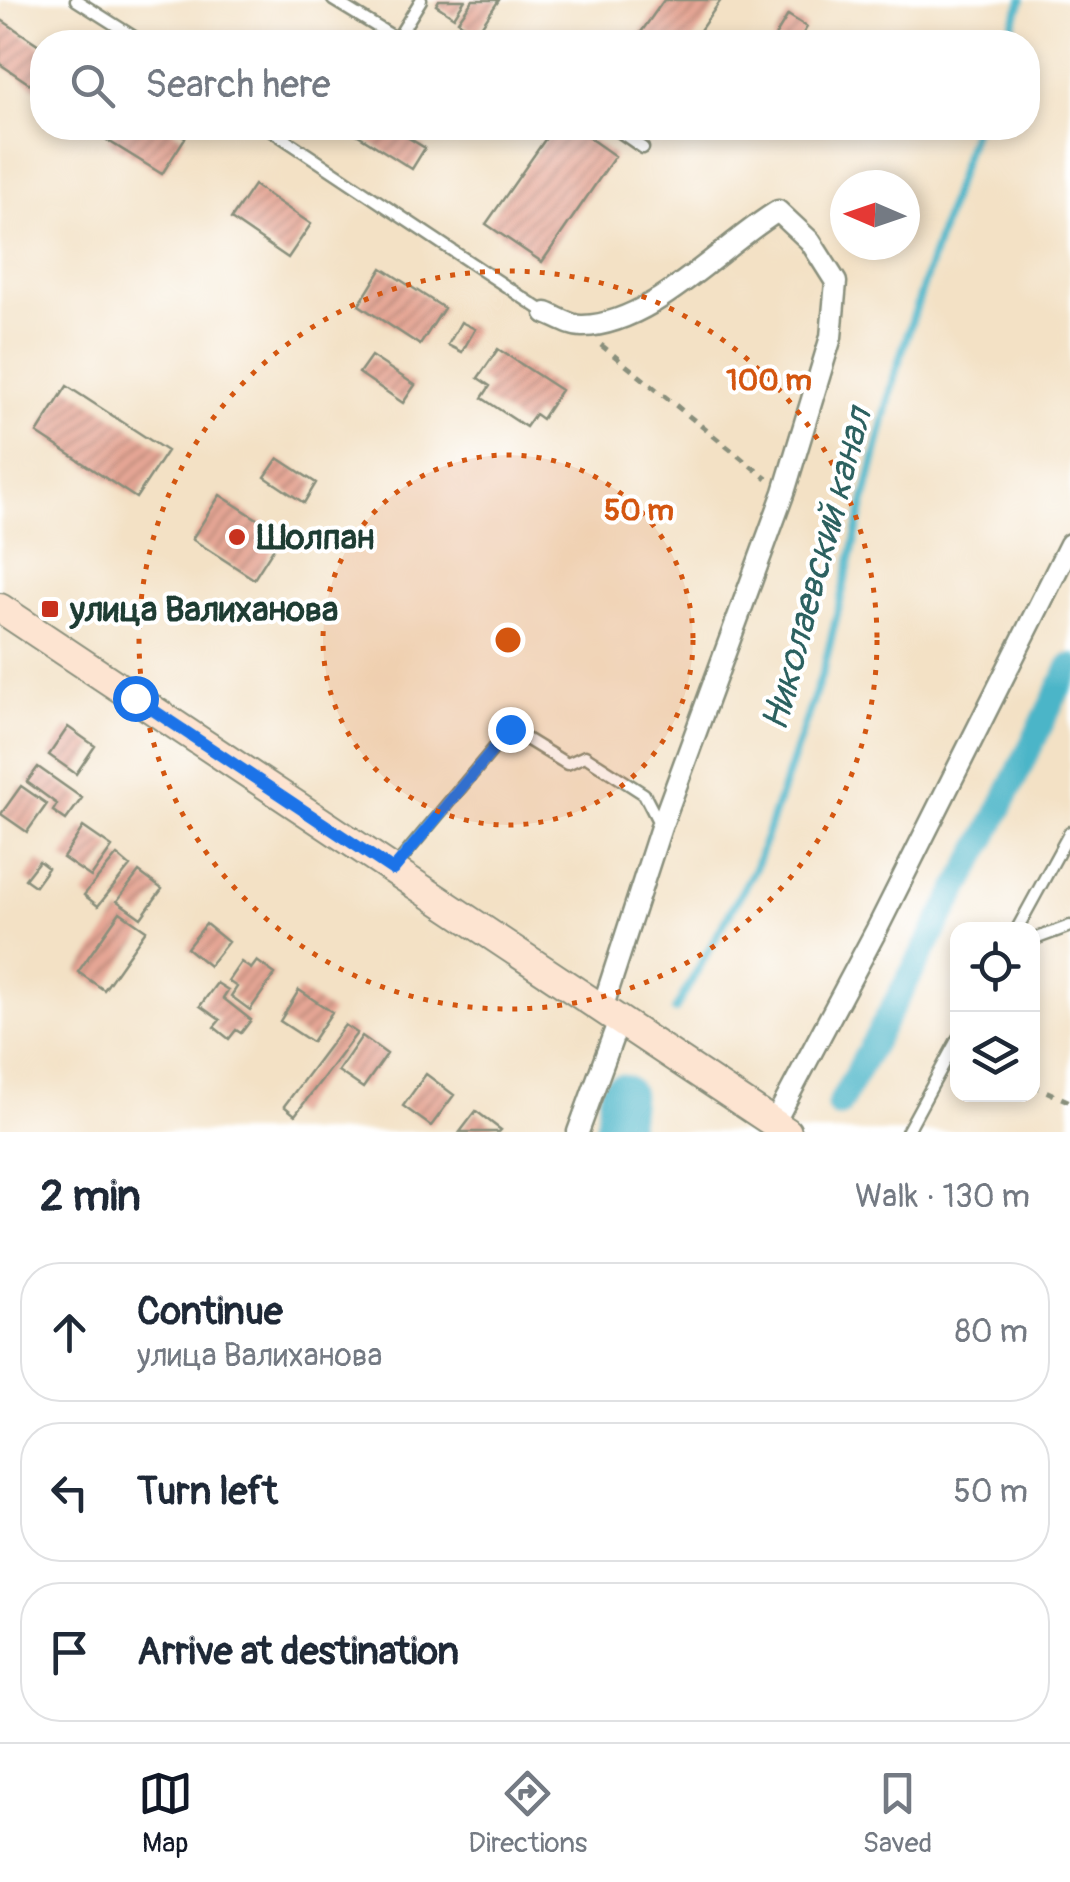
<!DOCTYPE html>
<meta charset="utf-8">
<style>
:root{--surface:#fff;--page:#f2f2f3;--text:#1f2937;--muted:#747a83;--line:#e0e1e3;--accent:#111827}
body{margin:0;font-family:Pangolin,sans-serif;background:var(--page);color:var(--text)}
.controls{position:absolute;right:30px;bottom:30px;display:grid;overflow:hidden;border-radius:20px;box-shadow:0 5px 15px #0003}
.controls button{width:90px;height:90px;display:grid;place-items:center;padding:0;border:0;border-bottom:2px solid var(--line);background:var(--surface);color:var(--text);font:50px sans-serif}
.compass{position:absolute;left:830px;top:170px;width:90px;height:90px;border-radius:50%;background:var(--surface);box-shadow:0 5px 15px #0003;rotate:272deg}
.stop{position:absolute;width:30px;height:30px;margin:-22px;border:8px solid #1a73e8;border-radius:50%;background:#fff}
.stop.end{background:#1a73e8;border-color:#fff;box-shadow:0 2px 10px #0008}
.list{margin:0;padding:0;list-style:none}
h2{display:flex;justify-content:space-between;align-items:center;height:130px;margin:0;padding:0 40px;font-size:42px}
h2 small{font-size:32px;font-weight:400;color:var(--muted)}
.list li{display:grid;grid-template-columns:65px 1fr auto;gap:30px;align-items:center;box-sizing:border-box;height:140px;margin:0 20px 20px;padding:0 20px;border:2px solid var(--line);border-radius:40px}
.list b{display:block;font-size:38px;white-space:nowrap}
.list p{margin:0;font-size:32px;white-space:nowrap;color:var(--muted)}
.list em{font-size:32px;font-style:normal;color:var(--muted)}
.icon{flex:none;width:55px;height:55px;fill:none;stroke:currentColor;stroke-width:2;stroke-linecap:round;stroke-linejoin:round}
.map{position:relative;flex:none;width:1070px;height:1132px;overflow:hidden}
.search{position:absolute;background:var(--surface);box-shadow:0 5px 15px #0003;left:30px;right:30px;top:30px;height:110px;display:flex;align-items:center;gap:25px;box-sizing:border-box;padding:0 35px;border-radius:40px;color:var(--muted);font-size:38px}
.sheet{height:610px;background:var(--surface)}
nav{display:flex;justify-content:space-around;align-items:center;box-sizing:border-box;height:140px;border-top:2px solid var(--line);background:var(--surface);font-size:28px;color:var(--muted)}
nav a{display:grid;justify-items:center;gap:5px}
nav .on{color:var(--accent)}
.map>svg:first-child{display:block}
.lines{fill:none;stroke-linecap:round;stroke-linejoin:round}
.stream{stroke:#4bb5c8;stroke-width:8}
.canal{stroke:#4bb5c8;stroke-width:25}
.river{stroke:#4bb5c8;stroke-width:45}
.building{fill:url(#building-hatch)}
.service-casing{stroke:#898f7c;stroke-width:15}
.minor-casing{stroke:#898f7c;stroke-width:25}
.secondary-casing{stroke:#898f7c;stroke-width:32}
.path{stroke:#898f7c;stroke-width:5;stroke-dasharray:8 8;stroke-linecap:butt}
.service{stroke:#fff;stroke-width:10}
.minor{stroke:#fff;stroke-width:20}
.secondary{stroke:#fde4d1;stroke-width:28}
.route{stroke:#1a73e8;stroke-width:12}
.ring{fill:none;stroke:#d45610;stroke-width:5;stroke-dasharray:5 10}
.poi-dot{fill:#c8321e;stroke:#fff;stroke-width:4}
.labels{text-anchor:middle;stroke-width:8;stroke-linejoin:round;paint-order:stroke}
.poi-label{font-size:35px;font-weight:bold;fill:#1f3d34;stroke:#fff;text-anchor:start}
.water-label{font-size:38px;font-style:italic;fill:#2c6160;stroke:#fff}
.centre{fill:#d45610;stroke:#fff;stroke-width:5}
.ring-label{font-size:30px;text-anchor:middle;font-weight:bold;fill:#d45610;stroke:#fff;stroke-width:8;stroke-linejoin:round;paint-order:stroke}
</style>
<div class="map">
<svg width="1070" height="1132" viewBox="0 0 1070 1132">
<defs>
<pattern id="building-hatch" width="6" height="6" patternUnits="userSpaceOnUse" patternTransform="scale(2.5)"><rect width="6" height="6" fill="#e5a694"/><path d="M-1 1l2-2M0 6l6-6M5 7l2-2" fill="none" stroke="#b9887a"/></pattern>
</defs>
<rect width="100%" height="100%" fill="#fff"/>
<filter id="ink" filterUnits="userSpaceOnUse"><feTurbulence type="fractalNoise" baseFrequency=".01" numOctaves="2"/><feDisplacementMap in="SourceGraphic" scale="20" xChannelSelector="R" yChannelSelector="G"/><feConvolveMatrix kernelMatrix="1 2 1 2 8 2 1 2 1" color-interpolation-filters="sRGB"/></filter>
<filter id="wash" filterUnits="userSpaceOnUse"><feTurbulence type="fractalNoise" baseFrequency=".0048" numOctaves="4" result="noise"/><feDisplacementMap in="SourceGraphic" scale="40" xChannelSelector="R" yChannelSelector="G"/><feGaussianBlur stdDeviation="2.25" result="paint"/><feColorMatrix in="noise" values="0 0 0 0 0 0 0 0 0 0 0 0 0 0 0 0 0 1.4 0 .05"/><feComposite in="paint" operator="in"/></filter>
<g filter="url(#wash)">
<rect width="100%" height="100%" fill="#f3e1c5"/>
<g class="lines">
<!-- stream -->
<path class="stream" d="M1006,42L1022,0
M675,1010L756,866L824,668L896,370L974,128"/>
<!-- canal -->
<path class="canal" d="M839,1105L987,835L1070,666"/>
<!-- river -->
<path class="river" d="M617,1132L621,1096"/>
</g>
<g id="blocks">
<!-- building -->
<path class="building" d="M439,0H465L454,17L436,5Z
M473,0H499L476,34L458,21Z
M664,0H721L692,42H634Z
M788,15L807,27L798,42H775L772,41Z
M0,19L42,47L40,91L0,64Z
M115,128H168L185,138L162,174L107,140Z
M347,128H392L425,148L412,169Z
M553,128H575L615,156L542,262L486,224Z
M254,185L311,224L288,258L231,219Z
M382,268L444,308L420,345L359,305Z
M461,322L475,329L462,352L448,345Z
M498,349L561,390L542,419L535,414L526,427L482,398L490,386L478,378Z
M371,356L415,385L403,403L359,373Z
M67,386L167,451L136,498L37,433Z
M278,458L316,483L304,503L265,477Z
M220,495L282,535L254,579L192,539Z
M68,727L95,746L76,774L49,755Z
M38,767L82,798L66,820L53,811L57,804L27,782Z
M21,786L47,804L27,832L1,814Z
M83,827L112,847L91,877L63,858Z
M117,855L130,866L98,906L84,895Z
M39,861L48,868L35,886L25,879Z
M139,872L162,889L141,918L117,901Z
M120,912L146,930L104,990L78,972Z
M206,924L228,942L209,966L187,948Z
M257,961L275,974L250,1010L231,996L237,987L228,981L241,962L251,969Z
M217,983L228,990L223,998L251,1020L241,1033L236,1030L229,1039L214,1027L220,1020L200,1006Z
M299,990L332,1012L312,1042L280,1021Z
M345,1025L357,1033L295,1115L284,1106Z
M362,1036L387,1054L363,1088L338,1071Z
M426,1074L454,1095L431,1126L403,1106Z
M476,1111L501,1130L499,1132H460Z"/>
</g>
</g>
<g filter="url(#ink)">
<use href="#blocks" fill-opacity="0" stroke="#898f7c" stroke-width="2.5"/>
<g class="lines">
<!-- service casing -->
<g class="service-casing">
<path id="service" d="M76,0L142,42
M333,0L402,42
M397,39L421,0
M268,128L546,313
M614,128L643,148
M393,869L510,729L567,764L585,756L644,794L661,827
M1017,929L1070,832
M1032,940L1070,926
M907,1132L958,1038"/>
</g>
<!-- minor casing -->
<g class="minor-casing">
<path id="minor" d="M546,313C557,317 572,327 583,326C653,324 720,246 778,211L810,241L836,282L831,337L784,492L661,827L602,1009
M774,1123L877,929L1070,544
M578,1132L619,1020"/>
</g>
<!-- secondary casing -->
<g class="secondary-casing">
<path id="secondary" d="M0,608L787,1132"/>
</g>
<!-- path -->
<path class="path" d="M601,345L767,479
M1032,1085L1070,1102"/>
<!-- service -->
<use href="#service" class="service"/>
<!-- minor -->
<use href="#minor" class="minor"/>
<!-- secondary -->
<use href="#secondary" class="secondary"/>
</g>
</g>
<g class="lines" filter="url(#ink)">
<!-- route -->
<path class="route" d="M135,698L393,870L510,729"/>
</g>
<!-- distance rings -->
<circle cx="508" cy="640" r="185" fill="#d45610" fill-opacity=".12"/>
<g class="ring">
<circle cx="508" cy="640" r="185"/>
<circle cx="508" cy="640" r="369"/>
</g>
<!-- markers -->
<g class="poi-dot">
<circle cx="237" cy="537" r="10"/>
<rect x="40" y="599" width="20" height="20" rx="5"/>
</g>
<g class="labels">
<!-- poi labels -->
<g class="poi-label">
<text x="257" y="549">Шолпан</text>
<text x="70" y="621">улица Валиханова</text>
</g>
<!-- water labels -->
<g class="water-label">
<text transform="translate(816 569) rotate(-75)" y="13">Николаевский канал</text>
</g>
</g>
<circle cx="508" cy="640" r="15" class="centre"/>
<g class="ring-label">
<text x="769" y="390">100 m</text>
<text x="639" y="520">50 m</text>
</g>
</svg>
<div class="controls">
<button><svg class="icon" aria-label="locate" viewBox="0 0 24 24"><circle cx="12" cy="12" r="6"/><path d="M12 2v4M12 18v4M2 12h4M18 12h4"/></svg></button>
<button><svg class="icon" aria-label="layers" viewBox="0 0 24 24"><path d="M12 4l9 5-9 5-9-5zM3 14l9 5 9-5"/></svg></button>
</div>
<svg class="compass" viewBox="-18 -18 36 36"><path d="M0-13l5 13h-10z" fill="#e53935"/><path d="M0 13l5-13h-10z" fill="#747a83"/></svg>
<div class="stop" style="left:135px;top:698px"></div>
<div class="stop end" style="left:510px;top:729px"></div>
<div class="search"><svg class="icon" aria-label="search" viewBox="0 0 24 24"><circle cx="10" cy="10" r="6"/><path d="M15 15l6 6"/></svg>Search here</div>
</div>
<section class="sheet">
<h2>2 min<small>Walk · 130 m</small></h2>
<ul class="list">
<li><svg class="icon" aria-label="ahead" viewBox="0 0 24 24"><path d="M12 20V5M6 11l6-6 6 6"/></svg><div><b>Continue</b><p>улица Валиханова</p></div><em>80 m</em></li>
<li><svg class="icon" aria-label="left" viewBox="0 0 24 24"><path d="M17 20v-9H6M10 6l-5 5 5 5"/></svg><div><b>Turn left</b></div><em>50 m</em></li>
<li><svg class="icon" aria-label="arrive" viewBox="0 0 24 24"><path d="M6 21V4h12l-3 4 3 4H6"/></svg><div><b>Arrive at destination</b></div></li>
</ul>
</section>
<nav>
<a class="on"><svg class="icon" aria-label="map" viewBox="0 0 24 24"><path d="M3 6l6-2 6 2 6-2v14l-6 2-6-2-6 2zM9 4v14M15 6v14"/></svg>Map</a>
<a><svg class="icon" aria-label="directions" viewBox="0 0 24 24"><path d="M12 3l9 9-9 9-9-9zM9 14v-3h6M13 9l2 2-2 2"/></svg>Directions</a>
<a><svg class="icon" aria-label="saved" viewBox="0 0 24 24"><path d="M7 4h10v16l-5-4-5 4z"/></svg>Saved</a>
</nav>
